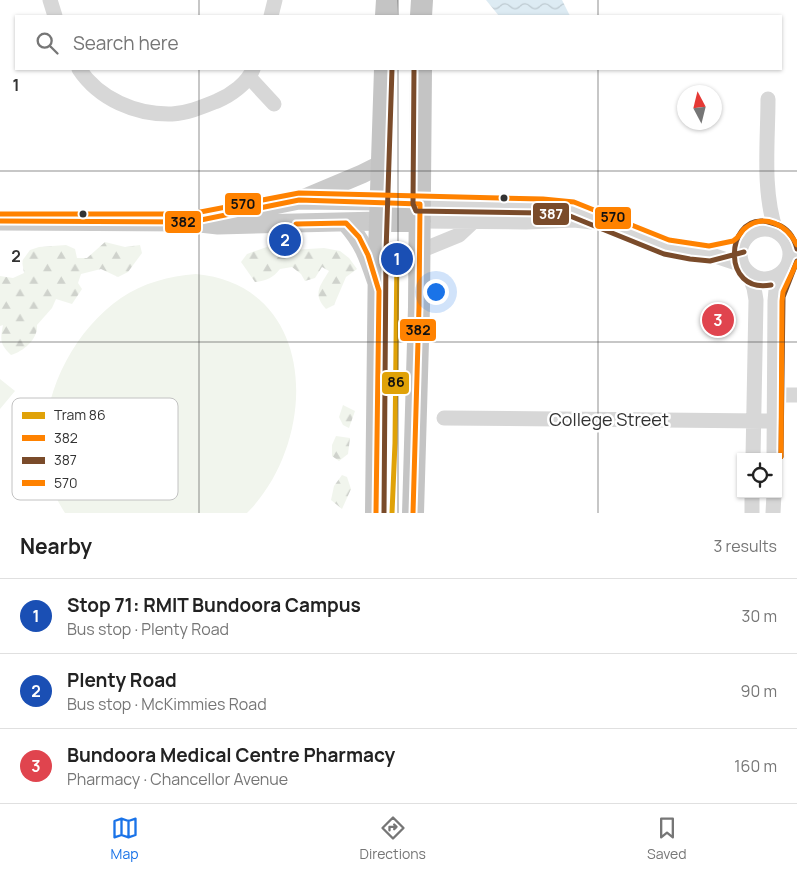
<!DOCTYPE html>
<meta charset="utf-8">
<style>
:root{--surface:#fff;--page:#f6f6f6;--text:#222;--muted:#767676;--line:#e0e0e0;--accent:#1a73e8}
body{margin:0;font-family:Manrope,sans-serif;background:var(--page);color:var(--text)}
.controls{position:absolute;right:15px;bottom:15px;display:grid;overflow:hidden;border-radius:0px;box-shadow:0 1px 4px #0004}
.controls button{width:45px;height:45px;display:grid;place-items:center;padding:0;border:0;border-bottom:1px solid var(--line);background:var(--surface);color:var(--text);font:25px sans-serif}
.compass{position:absolute;left:677px;top:85px;width:45px;height:45px;border-radius:50%;background:var(--surface);box-shadow:0 1px 4px #0004;rotate:353deg}
.you{position:absolute;left:435px;top:291px;width:18px;height:18px;margin:-12px;border:4px solid #fff;border-radius:50%;background:#1a73e8;box-shadow:0 0 0 8px #1a73e833}
.badge{display:grid;place-items:center;width:32px;height:32px;border-radius:50%;background:var(--accent);color:#fff;font-size:16px;font-weight:700}
.pin{position:absolute;translate:-50% -50%;border:2px solid #fff;box-shadow:0 1px 5px #0006}
.list{margin:0;padding:0;list-style:none}
h2{display:flex;justify-content:space-between;align-items:center;height:65px;margin:0;padding:0 20px;font-size:21px}
h2 small{font-size:16px;font-weight:400;color:var(--muted)}
.list li{display:grid;grid-template-columns:32px 1fr auto;gap:15px;align-items:center;box-sizing:border-box;height:75px;padding:0 20px;border-top:1px solid var(--line)}
.list b{display:block;font-size:19px;white-space:nowrap}
.list p{margin:0;font-size:16px;white-space:nowrap;color:var(--muted)}
.list em{font-size:16px;font-style:normal;color:var(--muted)}
.icon{flex:none;width:28px;height:28px;fill:none;stroke:currentColor;stroke-width:2;stroke-linecap:round;stroke-linejoin:round}
.map{position:relative;flex:none;width:797px;height:513px;overflow:hidden}
.search{position:absolute;background:var(--surface);box-shadow:0 1px 4px #0004;left:15px;right:15px;top:15px;height:55px;display:flex;align-items:center;gap:12px;box-sizing:border-box;padding:0 18px;border-radius:0px;color:var(--muted);font-size:19px}
.sheet{height:290px;background:var(--surface)}
nav{display:flex;justify-content:space-around;align-items:center;box-sizing:border-box;height:70px;border-top:1px solid var(--line);background:var(--surface);font-size:14px;color:var(--muted)}
nav a{display:grid;justify-items:center;gap:2px}
nav .on{color:var(--accent)}
.map>svg:first-child{display:block}
.forest{fill:url(#forest-firs)}
.park{fill:#f1f5ed}
.water{fill:url(#water-waves)}
.lines{fill:none;stroke-linecap:round;stroke-linejoin:round}
.minor{stroke:#d7d7d7;stroke-width:15}
.major{stroke:#cacaca;stroke-width:19}
.highway{stroke:#c4c4c4;stroke-width:22}
.bus-1-casing{stroke:#fff;stroke-width:9}
.bus-2-casing{stroke:#fff;stroke-width:9}
.bus-3-casing{stroke:#fff;stroke-width:9}
.bus-1{stroke:#ff8200;stroke-width:5}
.bus-2{stroke:#7a4b2a;stroke-width:5}
.bus-3{stroke:#ff8200;stroke-width:5}
.tram-1-casing{stroke:#fff;stroke-width:9}
.tram-1{stroke:#e0a208;stroke-width:5}
.grid{fill:none;stroke:#333;stroke-width:1;stroke-opacity:0.55}
.bus-dot{fill:#333;stroke:#fff;stroke-width:2}
.labels{text-anchor:middle;stroke-width:5;stroke-linejoin:round;paint-order:stroke}
.street-label{font-size:18px;fill:#333;stroke:#fff}
.key{fill:#fff;stroke:#c2c2c2;stroke-width:1}
.key-label{font-size:14px;fill:#333}
.grid-label{font-size:16px;text-anchor:middle;font-weight:bold;fill:#333;stroke:#fff;stroke-width:5;stroke-linejoin:round;paint-order:stroke}
.line-badge{stroke:#fff;stroke-width:2}
.badge-label{font-size:14px;text-anchor:middle;font-weight:bold;fill:#fff}
.pale-badge-label{font-size:14px;text-anchor:middle;font-weight:bold;fill:#111}
</style>
<div class="map">
<svg width="797" height="513" viewBox="0 0 797 513">
<defs>
<pattern id="forest-firs" width="22" height="20" patternUnits="userSpaceOnUse" patternTransform="scale(1.25)"><rect width="22" height="20" fill="#f1f5ed"/><path d="M5 1l3.5 6h-7zM16 11l3.5 6h-7z" fill="#cfd2cc"/></pattern>
<pattern id="water-waves" width="16" height="10" patternUnits="userSpaceOnUse" patternTransform="scale(1.25)"><rect width="16" height="10" fill="#ddebf3"/><path d="M0 5q4-4 8 0t8 0" fill="none" stroke="#becad1"/></pattern>
</defs>
<rect width="100%" height="100%" fill="#fff"/>
<!-- forest -->
<path class="forest" d="M105,242L125,247L140,245L142,253L128,272L118,277L101,269L81,274L78,283L82,289L72,304L56,299L52,308L37,325C38,339 24,351 11,355C0,344 0,341 3,325L0,326V276L13,278L24,273L22,261L30,250L39,247L66,245L75,249L77,258H87Z
M278,243L292,250L324,248L340,251L349,258L357,269L346,277L334,305L326,309C312,294 320,286 329,271L322,267L315,278L305,281L301,274L292,267L280,269C273,278 266,281 255,282L241,262L247,254Z
M343,405L355,411L349,428L343,425L339,417Z
M336,436L350,438L348,454L339,461L332,456V445Z
M342,475L347,477L351,489L342,509L331,500L334,486Z"/>
<!-- park -->
<path class="park" d="M196,274C320,286 319,441 247,513H65C19,444 57,342 121,298C143,283 169,276 196,274Z
M0,379L15,391L0,409Z"/>
<!-- water -->
<path class="water" d="M486,0H562L570,16H499Z"/>
<g class="lines">
<!-- minor -->
<path class="minor" d="M50,0L55,16
M271,16L275,0
M79,69C99,99 136,115 172,114C188,113 202,107 217,101C231,95 248,83 253,69
M250,78L274,104
M768,99C768,142 762,190 776,231
M420,204L543,206L572,209L667,247L691,252L709,254L742,265
M420,221L526,222L574,220L592,222
M740 254a25 25 0 1 1 50 0a25 25 0 1 1-50 0Z
M420,251L459,235L474,221
M748,272L754,288L756,300L753,457
M775,395H797
M444,418L774,421
M774,457L775,301L776,290L785,271
M752,513V494
M773,513L774,494"/>
<!-- major -->
<path class="major" d="M305,198L362,174L382,164
M215,217L299,200L381,201
M0,221L191,222L218,225L380,221
M346,223C363,242 368,256 376,280"/>
<!-- highway -->
<path class="highway" d="M386,16L387,0
M421,16L422,0
M381,201L420,204
M380,221H420
M376,513L379,252L385,69
M413,513L419,307L421,69"/>
<!-- bus-1 casing -->
<g class="bus-1-casing">
<path id="bus-1" d="M0,221L191,222L299,200L420,204L419,307L413,513
M296,224L346,223L359,237L368,255L379,291L376,513"/>
</g>
<!-- bus-2 casing -->
<g class="bus-2-casing">
<path id="bus-2" d="M414,69L413,204L416,211L543,213L570,216L664,254L690,259L710,261L744,252
M771,285C721,294 726,218 763,221C767,221 771,223 775,224C787,227 794,237 797,249
M781,457L783,297L797,261
M384,513L386,252L392,69"/>
</g>
<!-- bus-3 casing -->
<g class="bus-3-casing">
<path id="bus-3" d="M0,214H190L299,193L543,199L574,202L669,240L709,246L733,241C739,238 740,233 744,229C764,212 787,225 797,245
M781,457L782,301L783,292L797,262"/>
</g>
<!-- bus-1 -->
<use href="#bus-1" class="bus-1"/>
<!-- bus-2 -->
<use href="#bus-2" class="bus-2"/>
<!-- bus-3 -->
<use href="#bus-3" class="bus-3"/>
<!-- tram-1 casing -->
<g class="tram-1-casing">
<path id="tram-1" d="M392,513L395,443L397,252"/>
</g>
<!-- tram-1 -->
<use href="#tram-1" class="tram-1"/>
</g>
<!-- grid -->
<path class="grid" d="M199,0V16M398,0V16M598,0V16M199,69V513M398,69V513M598,69V513M0,171H797M0,342H797"/>
<!-- markers -->
<g class="bus-dot">
<circle cx="504" cy="198" r="4.5"/>
<circle cx="83" cy="214" r="4.5"/>
</g>
<g class="labels">
<!-- street labels -->
<g class="street-label">
<text x="609" y="426">College Street</text>
</g>
</g>
<!-- legend -->
<rect x="12" y="398" width="166" height="102" rx="8" class="key"/>
<rect x="22" y="412" width="23" height="7" fill="#e0a208"/>
<rect x="22" y="435" width="23" height="6" fill="#ff8200"/>
<rect x="22" y="457" width="23" height="7" fill="#7a4b2a"/>
<rect x="22" y="480" width="23" height="6" fill="#ff8200"/>
<g class="key-label">
<text x="54" y="420">Tram 86</text>
<text x="54" y="443">382</text>
<text x="54" y="465">387</text>
<text x="54" y="488">570</text>
</g>
<g class="grid-label">
<text x="16" y="91">1</text>
<text x="16" y="262">2</text>
</g>
<g class="line-badge">
<rect x="224" y="192" width="38" height="24" rx="5" fill="#ff8200"/>
<rect x="532" y="202" width="38" height="24" rx="5" fill="#7a4b2a"/>
<rect x="594" y="206" width="38" height="24" rx="5" fill="#ff8200"/>
<rect x="164" y="210" width="38" height="24" rx="5" fill="#ff8200"/>
<rect x="399" y="318" width="38" height="24" rx="5" fill="#ff8200"/>
<rect x="381" y="371" width="29" height="24" rx="5" fill="#e0a208"/>
</g>
<g class="badge-label">
<text x="551" y="219">387</text>
</g>
<g class="pale-badge-label">
<text x="243" y="209">570</text>
<text x="613" y="222">570</text>
<text x="183" y="227">382</text>
<text x="418" y="335">382</text>
<text x="396" y="387">86</text>
</g>
</svg>
<div class="controls">
<button><svg class="icon" aria-label="locate" viewBox="0 0 24 24"><circle cx="12" cy="12" r="6"/><path d="M12 2v4M12 18v4M2 12h4M18 12h4"/></svg></button>
</div>
<svg class="compass" viewBox="-18 -18 36 36"><path d="M0-13l5 13h-10z" fill="#e53935"/><path d="M0 13l5-13h-10z" fill="#767676"/></svg>
<div class="you"></div>
<div class="pin badge" style="left:397px;top:259px;background:#1a4fb4">1</div>
<div class="pin badge" style="left:285px;top:240px;background:#1a4fb4">2</div>
<div class="pin badge" style="left:718px;top:320px;background:#e0444e">3</div>
<div class="search"><svg class="icon" aria-label="search" viewBox="0 0 24 24"><circle cx="10" cy="10" r="6"/><path d="M15 15l6 6"/></svg>Search here</div>
</div>
<section class="sheet">
<h2>Nearby<small>3 results</small></h2>
<ul class="list">
<li><span class="badge" style="background:#1a4fb4">1</span><div><b>Stop 71: RMIT Bundoora Campus</b><p>Bus stop · Plenty Road</p></div><em>30 m</em></li>
<li><span class="badge" style="background:#1a4fb4">2</span><div><b>Plenty Road</b><p>Bus stop · McKimmies Road</p></div><em>90 m</em></li>
<li><span class="badge" style="background:#e0444e">3</span><div><b>Bundoora Medical Centre Pharmacy</b><p>Pharmacy · Chancellor Avenue</p></div><em>160 m</em></li>
</ul>
</section>
<nav>
<a class="on"><svg class="icon" aria-label="map" viewBox="0 0 24 24"><path d="M3 6l6-2 6 2 6-2v14l-6 2-6-2-6 2zM9 4v14M15 6v14"/></svg>Map</a>
<a><svg class="icon" aria-label="directions" viewBox="0 0 24 24"><path d="M12 3l9 9-9 9-9-9zM9 14v-3h6M13 9l2 2-2 2"/></svg>Directions</a>
<a><svg class="icon" aria-label="saved" viewBox="0 0 24 24"><path d="M7 4h10v16l-5-4-5 4z"/></svg>Saved</a>
</nav>
